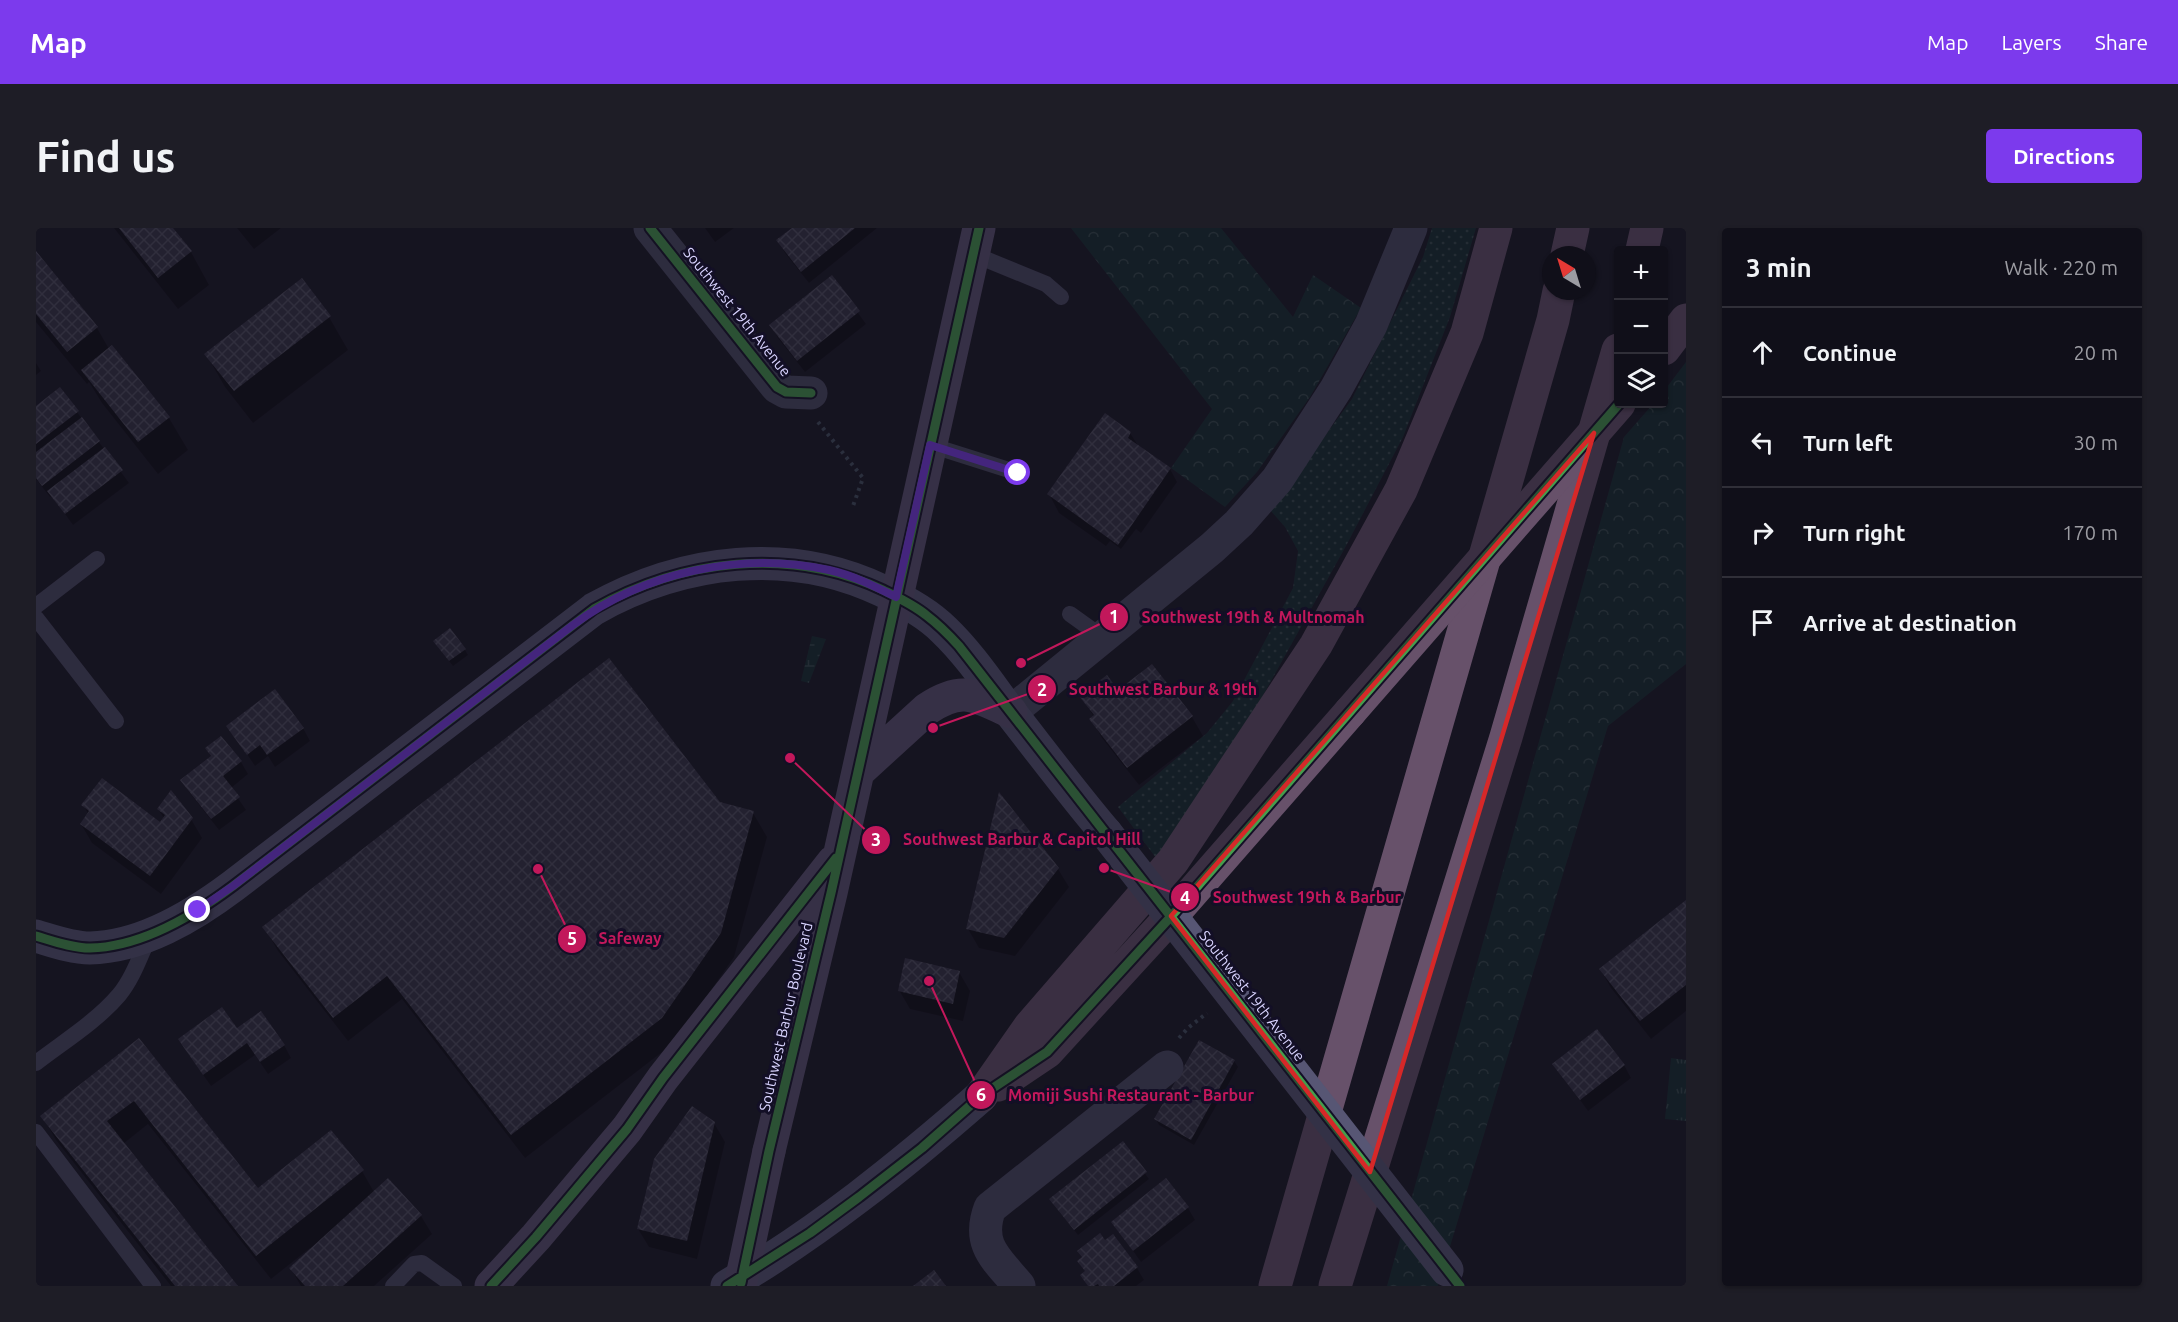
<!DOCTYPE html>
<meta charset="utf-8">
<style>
:root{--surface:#100f19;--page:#1e1d26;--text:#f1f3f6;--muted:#9c9ca2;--line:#302f38;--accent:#7c3aed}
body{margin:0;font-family:Ubuntu,sans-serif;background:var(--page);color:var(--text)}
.controls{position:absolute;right:18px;top:18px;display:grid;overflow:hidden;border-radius:6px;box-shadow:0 2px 4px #0004}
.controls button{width:54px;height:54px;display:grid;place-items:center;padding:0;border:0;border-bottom:2px solid var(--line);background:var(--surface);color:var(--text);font:30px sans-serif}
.compass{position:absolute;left:1506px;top:18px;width:54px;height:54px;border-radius:50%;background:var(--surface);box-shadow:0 2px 4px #0004;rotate:322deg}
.stop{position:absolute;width:18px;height:18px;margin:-14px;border:4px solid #7c3aed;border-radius:50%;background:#fff}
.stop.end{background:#7c3aed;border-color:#fff;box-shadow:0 2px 6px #0008}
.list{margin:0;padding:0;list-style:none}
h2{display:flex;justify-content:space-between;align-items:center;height:78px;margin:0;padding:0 24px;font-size:26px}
h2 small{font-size:20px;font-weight:400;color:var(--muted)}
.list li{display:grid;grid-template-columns:39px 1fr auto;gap:18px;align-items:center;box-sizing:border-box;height:90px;padding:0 24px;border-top:2px solid var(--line)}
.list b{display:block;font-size:22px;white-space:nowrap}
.list em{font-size:20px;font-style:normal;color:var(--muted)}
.icon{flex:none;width:33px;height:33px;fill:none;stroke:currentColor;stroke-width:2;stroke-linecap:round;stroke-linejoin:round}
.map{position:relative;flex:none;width:1650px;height:1058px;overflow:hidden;border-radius:6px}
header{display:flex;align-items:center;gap:36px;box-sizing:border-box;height:84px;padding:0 30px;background:var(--accent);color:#fff}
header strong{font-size:28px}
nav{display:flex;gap:33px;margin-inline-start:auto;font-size:21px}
.intro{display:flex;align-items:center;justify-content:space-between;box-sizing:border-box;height:144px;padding:0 36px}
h1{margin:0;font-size:42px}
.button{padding:15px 27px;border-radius:6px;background:var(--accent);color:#fff;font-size:21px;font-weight:700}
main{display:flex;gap:36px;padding:0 36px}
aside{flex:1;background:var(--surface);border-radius:6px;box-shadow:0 2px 4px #0004}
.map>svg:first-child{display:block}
.grass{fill:url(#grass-dots)}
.forest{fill:url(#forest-crowns)}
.wetland{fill:url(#wetland-marsh)}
.park{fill:url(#park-tufts)}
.shadow{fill:#0007}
.building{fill:url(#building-cross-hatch)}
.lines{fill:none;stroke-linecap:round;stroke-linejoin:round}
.path{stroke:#44505f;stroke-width:4;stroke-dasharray:3 4.5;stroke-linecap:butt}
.lane{stroke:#4a4962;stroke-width:16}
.street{stroke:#4a4962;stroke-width:33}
.secondary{stroke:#575674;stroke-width:33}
.primary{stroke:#5e5373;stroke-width:33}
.highway{stroke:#67516a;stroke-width:33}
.secondary-bridge{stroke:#575674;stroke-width:33}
.primary-bridge{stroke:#5e5373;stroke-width:33}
.highway-bridge{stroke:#67516a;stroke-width:33}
.cycleway-casing{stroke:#130f26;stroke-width:13}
.cycleway{stroke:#469c4c;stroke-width:9}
.route{stroke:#7c3aed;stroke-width:8}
.marked{fill:none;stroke:#d62828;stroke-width:4.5;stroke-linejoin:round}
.labels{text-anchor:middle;stroke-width:6;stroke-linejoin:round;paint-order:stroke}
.street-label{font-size:15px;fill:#d9d4ff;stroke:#130f26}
.leader{fill:none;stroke:#c2185b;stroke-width:2}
.callout-dot{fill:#c2185b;stroke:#130f26;stroke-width:2}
.mark-label{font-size:18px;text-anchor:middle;font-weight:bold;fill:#fff}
.callout-label{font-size:16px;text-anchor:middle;font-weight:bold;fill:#c2185b;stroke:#130f26;stroke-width:6;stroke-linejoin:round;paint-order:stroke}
</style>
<header>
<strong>Map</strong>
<nav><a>Map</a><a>Layers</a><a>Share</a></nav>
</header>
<div class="intro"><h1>Find us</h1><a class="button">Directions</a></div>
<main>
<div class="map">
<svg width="1650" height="1058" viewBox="0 0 1650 1058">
<defs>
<pattern id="grass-dots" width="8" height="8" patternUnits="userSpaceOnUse" patternTransform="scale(1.5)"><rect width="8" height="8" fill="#132c2d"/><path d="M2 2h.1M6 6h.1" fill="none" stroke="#354a4c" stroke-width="1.8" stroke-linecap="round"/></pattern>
<pattern id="forest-crowns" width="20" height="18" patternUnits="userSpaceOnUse" patternTransform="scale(1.5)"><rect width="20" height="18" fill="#132c2d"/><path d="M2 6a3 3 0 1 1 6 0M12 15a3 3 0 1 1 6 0" fill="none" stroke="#354a4c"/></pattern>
<pattern id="wetland-marsh" width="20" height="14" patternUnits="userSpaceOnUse" patternTransform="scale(1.5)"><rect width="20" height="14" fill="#132c2d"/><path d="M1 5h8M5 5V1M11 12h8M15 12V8" fill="none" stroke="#354a4c"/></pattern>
<pattern id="park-tufts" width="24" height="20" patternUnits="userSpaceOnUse" patternTransform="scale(1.5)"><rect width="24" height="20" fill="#132c2d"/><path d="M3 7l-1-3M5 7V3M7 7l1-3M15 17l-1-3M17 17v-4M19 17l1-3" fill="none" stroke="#354a4c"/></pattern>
<pattern id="building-cross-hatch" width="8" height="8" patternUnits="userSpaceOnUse" patternTransform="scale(1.5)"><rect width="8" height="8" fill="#343243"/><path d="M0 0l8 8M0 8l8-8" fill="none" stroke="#514f5f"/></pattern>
</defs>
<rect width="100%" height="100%" fill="#161421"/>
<!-- grass -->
<path class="grass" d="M1396,0H1440L1414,89L1367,209L1310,318L1210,498L1120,630L1082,579L1171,505L1197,473L1257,360L1262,323L1249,299L1234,282L1316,171L1387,29Z"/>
<!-- forest -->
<path class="forest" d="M1035,0H1185L1257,89L1277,47L1325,80L1274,169L1221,244L1189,279L1135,240L1176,181Z
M1650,134V436L1572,498L1402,1058H1351L1588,209L1617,176H1628V163Z"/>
<!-- wetland -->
<path class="wetland" d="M776,408L790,411L773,455L765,453Z"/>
<!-- park -->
<path class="park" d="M1635,830L1650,832V893L1629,891Z"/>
<!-- shadow -->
<path class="shadow" d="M78,0H135L155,24L173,57L142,81Z
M201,0H245L218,21Z
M669,0H698L679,14Z
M758,0H841L773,55L749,25L742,13Z
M0,25L61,100L73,121L133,190L152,222L122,246L66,175L53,154L51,156L0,94Z
M796,49L830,96L769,144L742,110L735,97Z
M293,89L312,122L217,195L189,159L170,126Z
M0,135L5,143L0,147Z
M0,180L41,184L93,255L37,297L16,268L14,269L0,251Z
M1094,205L1103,219L1134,241L1141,254L1105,305L1100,301L1085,321L1074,313L1070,318L1023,285L1013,266Z
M402,419L429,422L432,427L417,438Z
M1115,438L1156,489L1167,508L1103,557L1066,510L1055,491L1058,489L1045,468L1082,464Z
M192,498L267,500L274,513L239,539L232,528L219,538Z
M171,521L205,534L212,546L195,560L210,582L183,602L153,564L146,552L175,529Z
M683,575L717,585L731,609L698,729L639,814L489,930L366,771L312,813L242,723L228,699Z
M47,577L124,596L128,590L122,581L155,591L166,610L125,666L56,615L45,596L53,587Z
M1022,641L1033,659L979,728L943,720L932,701Z
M1650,674V783L1615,811L1575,760L1564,741Z
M923,744L934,763L927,793L874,781L863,762Z
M201,802L248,817L255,830L232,846L219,827L175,858L151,824Z
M103,812L222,962L295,904L326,943L338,964L385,988L396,1006L338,1058H265L255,1041L275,1022L274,1020L235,1051L112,896L87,916L200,1058H135L20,912L6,888Z
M1163,814L1198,833L1202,839L1158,917L1123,897L1120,891Z
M1518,836L1588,837L1595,850L1552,883Z
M678,895L689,914L661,1031L613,1019L602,1001Z
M1087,916L1113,951L1042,1007L1018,977Z
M1152,980L1159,992L1105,1034L1077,995Z
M1101,1040L1108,1052L1100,1058H1052L1046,1047L1050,1044Z"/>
<!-- building -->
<path class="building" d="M83,0H137L156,23L122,50Z
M756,0H819L765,44L740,12Z
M0,23L62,99L31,124L0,86Z
M796,47L824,83L761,133L733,97Z
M266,50L295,88L198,163L168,126Z
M76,117L134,189L102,214L45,142Z
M24,159L43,183L0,216V178Z
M1069,185L1095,204L1092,210L1135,240L1082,317L1011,266Z
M46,189L64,213L6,258L0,250V224Z
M69,219L87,242L29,286L11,263Z
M414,400L430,421L413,433L397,413Z
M573,430L684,574L718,583L685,705L626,790L475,907L351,748L297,790L226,699Z
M1116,436L1157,488L1091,540L1053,491L1058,487L1043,468L1071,447L1082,462Z
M239,461L268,500L231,527L224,517L211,527L190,498Z
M185,508L206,533L187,548L204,569L175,591L144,552L175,528L169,520Z
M66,550L124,594L129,587L121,581L135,562L157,590L114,648L44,596L53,583L45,577Z
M963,564L1023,640L968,710L930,701Z
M1650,672V757L1604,793L1563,741Z
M869,730L924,743L917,776L862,763Z
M186,779L201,800L225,783L249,817L224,834L211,815L167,847L142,811Z
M1561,801L1589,837L1544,872L1516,836Z
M103,810L222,960L295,902L328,942L220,1028L98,873L71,893L202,1058H139L4,888Z
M1163,812L1199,832L1155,912L1118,891Z
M656,878L679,894L651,1013L601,1001L618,931Z
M1087,913L1111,944L1038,1002L1013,971Z
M352,950L386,987L307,1058H269L253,1040Z
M1130,950L1153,979L1097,1023L1075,994Z
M1064,1005L1069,1012L1077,1006L1102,1039L1078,1058H1063L1062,1056L1058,1058H1052L1044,1047L1049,1043L1041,1033L1046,1029L1041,1023Z
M898,1042L910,1058H877Z"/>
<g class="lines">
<!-- path -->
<path class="path" d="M782,194L827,250L817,278
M1143,810L1152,800L1171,785"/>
<!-- lane -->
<path class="lane" d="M937,26L1010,56L1025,69
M894,217L982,245
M0,378L61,331
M1034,386L1066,409
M0,390L80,493
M0,835C27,814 60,794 83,767C97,750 104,728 113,709
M0,904L117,1058
M357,1058L378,1036L386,1035L418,1058"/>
<!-- street -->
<path class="street" d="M614,0L741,159L750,164L775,165
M975,484L1176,320L1203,295L1241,252L1300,161L1335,97L1375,0
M983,1058C961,1031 940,1017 954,980L1131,839"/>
<!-- secondary -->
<path class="secondary" d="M0,708C17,713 36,720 54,720C106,719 157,688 197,658L558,381C647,331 754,318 847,363C869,373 891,385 908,402C932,425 951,453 971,480C1004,522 1036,565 1070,605
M691,1058C783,1004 865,938 945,868"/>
<!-- primary -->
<path class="primary" d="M822,544L891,481C927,457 939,468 975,484
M733,923L795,665L943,0
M455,1058L500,1009L591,901L627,850L797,634"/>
<!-- highway -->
<path class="highway" d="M1606,22L1611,0
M1531,27L1537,0
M1628,121L1650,92
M962,857L1011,824L1140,683L1314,484
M945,868L994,798L1137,633L1280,417L1365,262L1431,105L1460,0
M1239,1058L1517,92L1523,63
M1299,1058L1470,509L1582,122"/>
<!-- secondary-bridge -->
<path class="secondary-bridge" d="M1070,605L1411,1042"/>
<!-- primary-bridge -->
<path class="primary-bridge" d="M704,1058L733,923"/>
<!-- highway-bridge -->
<path class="highway-bridge" d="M1314,484L1583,176"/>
<!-- cycleway casing -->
<g class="cycleway-casing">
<path id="cycleway" d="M614,0L741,159L750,164L775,165
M0,708C17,713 36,720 54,720C106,719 157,688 197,658L558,381C646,331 754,318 847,362C861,369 878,377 890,387C902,396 913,407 923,418L1424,1058
M705,1055L733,923L795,665L943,0
M455,1058L500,1009L591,901L627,850L800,630
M691,1058L774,1005L823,969L886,920L945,868L1011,824L1140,683L1583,176"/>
</g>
<!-- cycleway -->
<use href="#cycleway" class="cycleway"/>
</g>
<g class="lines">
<!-- route -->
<path class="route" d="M162,682L197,658L537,397C608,344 705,323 793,342C816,347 838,358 860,369L894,217L982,245"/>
</g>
<!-- marked area -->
<path d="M0 0H1650V1058H0ZM1558,205L1334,944L1135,688Z" fill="#161421" fill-opacity=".55" fill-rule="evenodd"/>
<path class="marked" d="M1558,205L1334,944L1135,688Z"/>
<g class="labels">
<!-- street labels -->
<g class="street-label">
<text transform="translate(701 84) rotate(51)" y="5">Southwest 19th Avenue</text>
<text transform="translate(1216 768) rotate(52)" y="5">Southwest 19th Avenue</text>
<text transform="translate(750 789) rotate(-77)" y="5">Southwest Barbur Boulevard</text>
</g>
</g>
<!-- callouts -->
<path class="leader" d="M985 435L1078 389M897 500L1006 461M754 530L840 612M1068 640L1149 669M502 641L536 711M893 753L945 867"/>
<g class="callout-dot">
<circle cx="985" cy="435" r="6"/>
<circle cx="897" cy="500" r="6"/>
<circle cx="754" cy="530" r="6"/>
<circle cx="1068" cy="640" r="6"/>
<circle cx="502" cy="641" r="6"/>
<circle cx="893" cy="753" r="6"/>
<circle cx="1078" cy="389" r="15"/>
<circle cx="1006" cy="461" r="15"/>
<circle cx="840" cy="612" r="15"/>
<circle cx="1149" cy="669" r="15"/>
<circle cx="536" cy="711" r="15"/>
<circle cx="945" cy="867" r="15"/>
</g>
<g class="mark-label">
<text x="1078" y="395">1</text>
<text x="1006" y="468">2</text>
<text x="840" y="618">3</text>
<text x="1149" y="676">4</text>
<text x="536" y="717">5</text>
<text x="945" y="873">6</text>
</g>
<g class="callout-label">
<text x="1217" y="395">Southwest 19th &amp; Multnomah</text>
<text x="1127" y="467">Southwest Barbur &amp; 19th</text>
<text x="986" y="617">Southwest Barbur &amp; Capitol Hill</text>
<text x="1271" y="675">Southwest 19th &amp; Barbur</text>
<text x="594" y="716">Safeway</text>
<text x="1095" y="873">Momiji Sushi Restaurant - Barbur</text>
</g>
</svg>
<div class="controls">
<button>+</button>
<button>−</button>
<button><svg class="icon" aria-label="layers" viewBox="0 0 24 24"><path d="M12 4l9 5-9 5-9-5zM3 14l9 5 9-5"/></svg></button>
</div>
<svg class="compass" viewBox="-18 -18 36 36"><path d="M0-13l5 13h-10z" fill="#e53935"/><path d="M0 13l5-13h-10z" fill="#9c9ca2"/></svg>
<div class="stop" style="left:982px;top:245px"></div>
<div class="stop end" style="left:162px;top:682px"></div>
</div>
<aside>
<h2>3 min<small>Walk · 220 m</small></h2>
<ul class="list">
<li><svg class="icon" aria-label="ahead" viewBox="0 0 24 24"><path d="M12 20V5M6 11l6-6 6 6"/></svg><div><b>Continue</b></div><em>20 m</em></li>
<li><svg class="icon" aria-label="left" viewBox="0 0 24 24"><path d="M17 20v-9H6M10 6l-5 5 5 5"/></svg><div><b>Turn left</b></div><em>30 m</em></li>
<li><svg class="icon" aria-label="right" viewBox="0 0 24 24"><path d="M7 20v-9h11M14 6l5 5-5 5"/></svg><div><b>Turn right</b></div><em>170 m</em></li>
<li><svg class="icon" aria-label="arrive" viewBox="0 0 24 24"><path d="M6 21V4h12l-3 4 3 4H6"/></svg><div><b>Arrive at destination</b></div></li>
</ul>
</aside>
</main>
